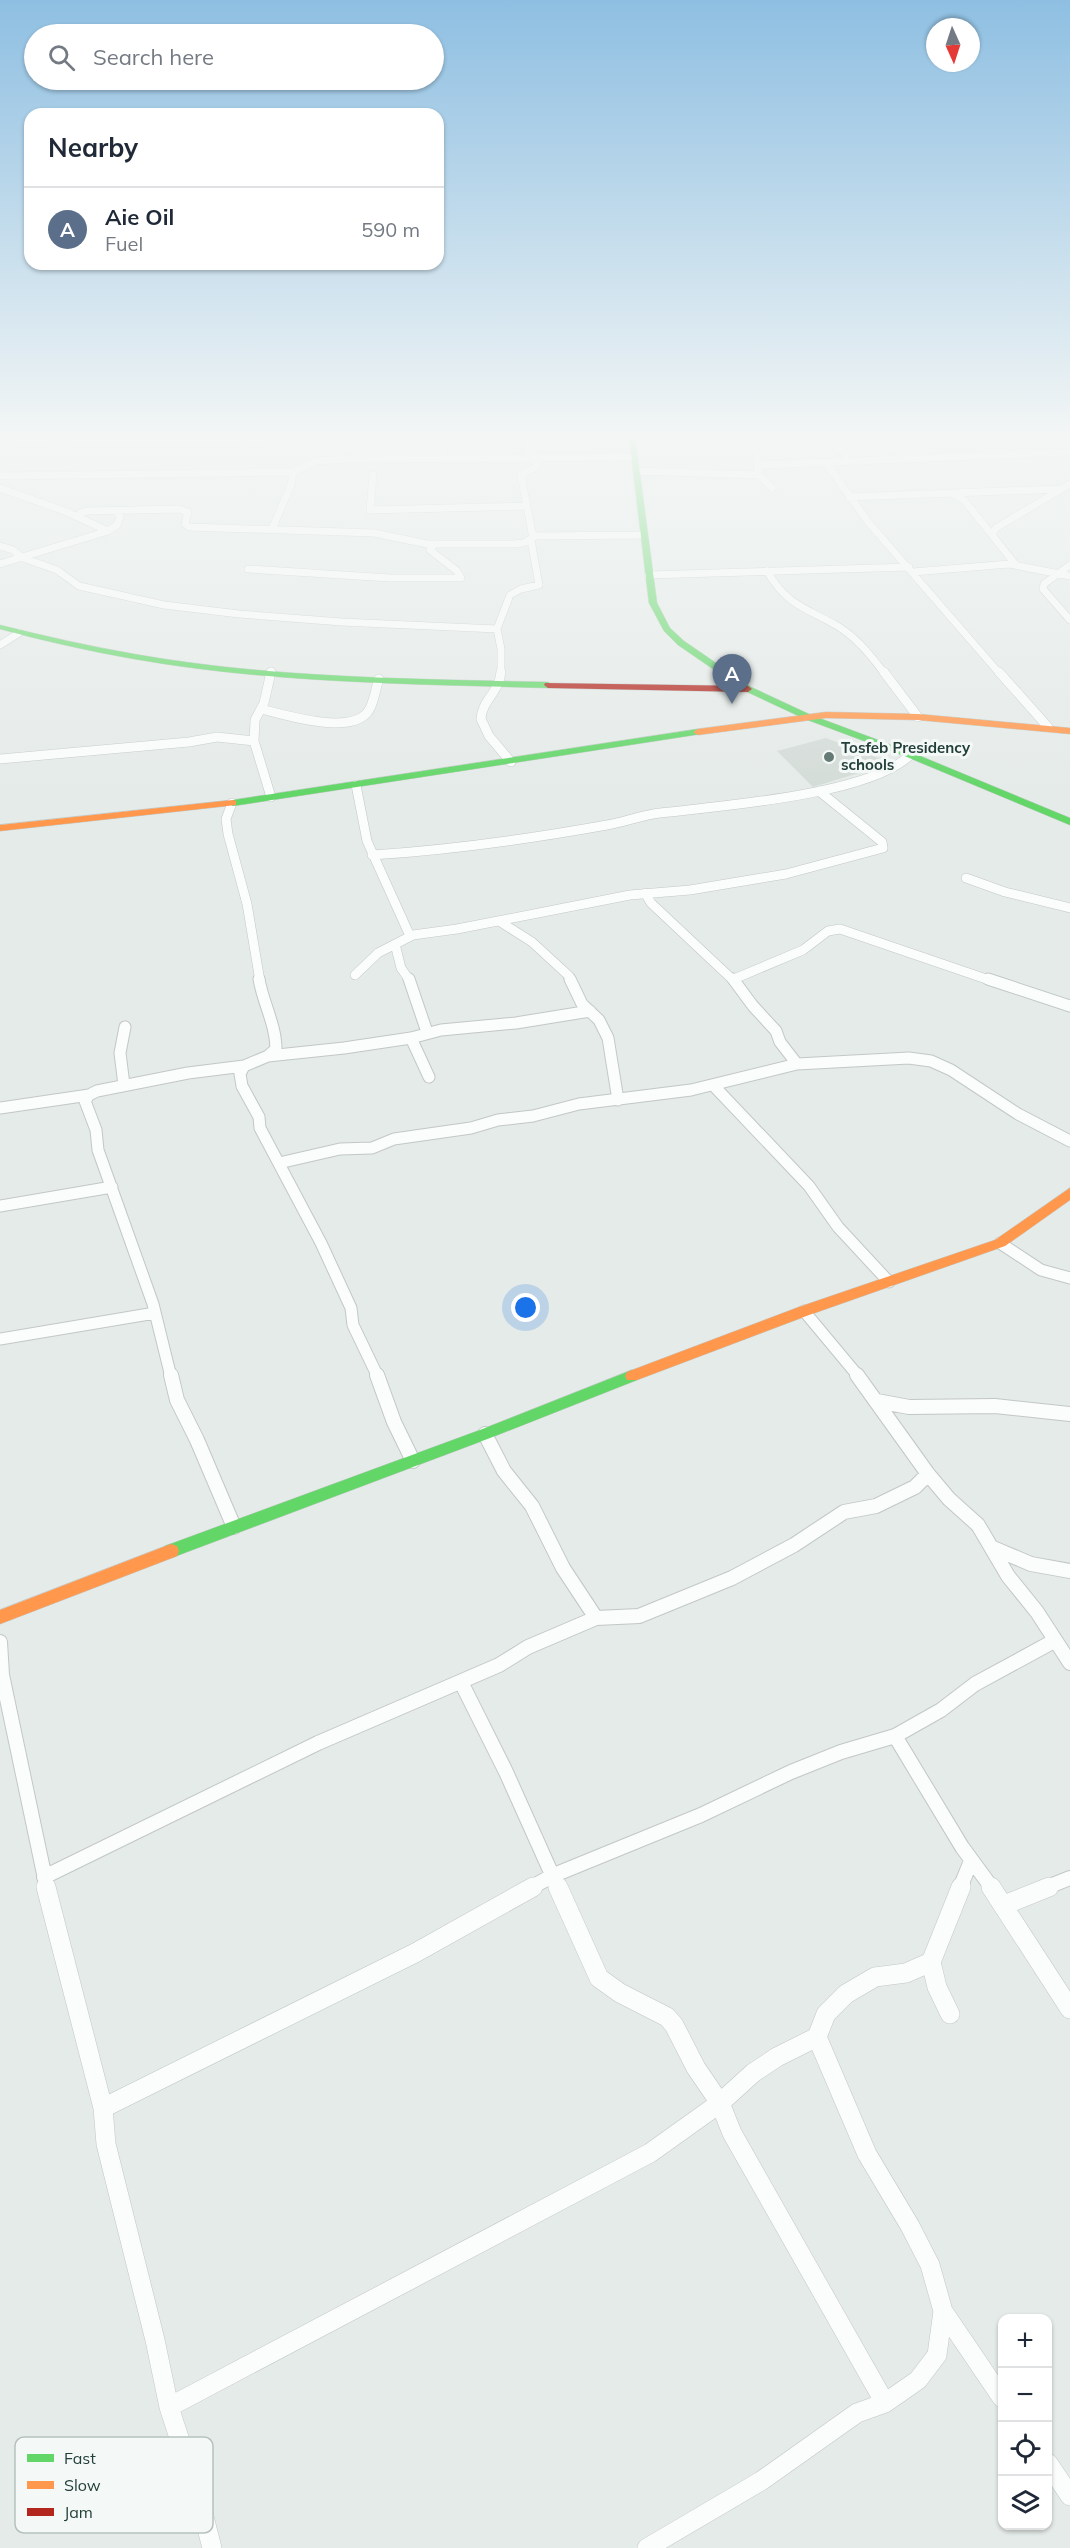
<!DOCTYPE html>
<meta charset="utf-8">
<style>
:root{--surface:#fff;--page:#f6f6f7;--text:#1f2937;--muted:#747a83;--line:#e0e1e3;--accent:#677b76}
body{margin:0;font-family:Mulish,sans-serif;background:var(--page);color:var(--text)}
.controls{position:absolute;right:18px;bottom:18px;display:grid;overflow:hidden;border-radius:12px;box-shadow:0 2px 4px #0004}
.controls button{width:54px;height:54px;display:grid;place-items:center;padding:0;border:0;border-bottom:2px solid var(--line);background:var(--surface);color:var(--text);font:30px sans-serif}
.compass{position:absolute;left:926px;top:18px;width:54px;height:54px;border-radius:50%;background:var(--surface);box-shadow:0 2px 4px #0004;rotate:177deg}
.you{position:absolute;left:526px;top:1308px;width:21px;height:21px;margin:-15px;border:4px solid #fff;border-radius:50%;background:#1a73e8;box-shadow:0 0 0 9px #1a73e833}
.badge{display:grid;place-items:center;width:39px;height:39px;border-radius:50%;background:var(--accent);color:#fff;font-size:20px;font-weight:700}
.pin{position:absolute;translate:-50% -50px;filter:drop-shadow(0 2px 3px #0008)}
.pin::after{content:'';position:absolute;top:32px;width:21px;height:18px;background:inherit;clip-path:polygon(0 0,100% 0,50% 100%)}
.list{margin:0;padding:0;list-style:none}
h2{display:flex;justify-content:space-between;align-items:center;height:78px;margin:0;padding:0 24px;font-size:26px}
h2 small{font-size:20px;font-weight:400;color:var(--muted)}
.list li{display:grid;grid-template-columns:39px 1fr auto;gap:18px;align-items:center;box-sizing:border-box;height:84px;padding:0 24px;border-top:2px solid var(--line)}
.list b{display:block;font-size:22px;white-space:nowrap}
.list p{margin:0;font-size:20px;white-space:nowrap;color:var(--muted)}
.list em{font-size:20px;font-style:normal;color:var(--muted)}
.icon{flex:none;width:33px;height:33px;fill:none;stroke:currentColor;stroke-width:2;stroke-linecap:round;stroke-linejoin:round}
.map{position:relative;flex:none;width:1070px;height:2548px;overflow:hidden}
.search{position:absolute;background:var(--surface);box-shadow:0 2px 4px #0004;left:24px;top:24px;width:420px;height:66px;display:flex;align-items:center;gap:15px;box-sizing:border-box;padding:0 21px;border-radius:33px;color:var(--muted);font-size:22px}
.panel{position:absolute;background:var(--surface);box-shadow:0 2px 4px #0004;left:24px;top:108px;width:420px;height:162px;border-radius:18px}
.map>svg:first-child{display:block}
.built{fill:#d4dcd8}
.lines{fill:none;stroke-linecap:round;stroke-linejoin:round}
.street-far4-casing{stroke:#c2c8c6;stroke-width:8}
.street-far3-casing{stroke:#c2c8c6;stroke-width:10}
.street-far2-casing{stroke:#c2c8c6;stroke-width:13}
.street-far1-casing{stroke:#c2c8c6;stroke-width:16}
.street-casing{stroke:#c2c8c6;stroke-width:20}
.fast-casing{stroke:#c1c9c6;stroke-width:1}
.slow-casing{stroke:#c1c9c6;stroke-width:1}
.jam-casing{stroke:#c1c9c6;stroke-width:1}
.street-far4{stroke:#fbfcfc;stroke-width:7}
.street-far3{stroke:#fbfcfc;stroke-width:9}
.street-far2{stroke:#fbfcfc;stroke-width:11}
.street-far1{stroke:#fbfcfc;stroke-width:14}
.street{stroke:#fbfcfc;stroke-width:19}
.fast{fill:#63d668;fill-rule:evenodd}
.slow{fill:#ff974d;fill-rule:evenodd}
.jam{fill:#b3261e;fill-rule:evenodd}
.poi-dot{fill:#677b76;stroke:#f4f9f7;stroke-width:2}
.labels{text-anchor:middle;stroke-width:6;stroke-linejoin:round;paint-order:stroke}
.far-poi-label{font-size:15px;font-weight:bold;fill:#233f39;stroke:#f4f9f7;text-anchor:start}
.key{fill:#f4f9f7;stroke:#b5c1be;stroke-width:1.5}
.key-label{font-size:16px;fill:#233f39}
</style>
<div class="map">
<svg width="1070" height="2548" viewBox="0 0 1070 2548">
<rect width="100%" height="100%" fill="#e5ebe8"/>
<!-- built -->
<path class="built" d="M826,738L891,763L813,787L777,751Z"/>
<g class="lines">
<!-- street-far4 casing -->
<g class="street-far4-casing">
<path id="street-far4" d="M527,436L529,457
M754,436L759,475L772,488
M835,436L841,450L850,461
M0,443L354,439
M442,458L443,436
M826,463L869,523L1000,674
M759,465L1070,452
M637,471L759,475
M373,475L370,510L526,506
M0,476L293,472L316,461L354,459L635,457
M0,488L67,512L108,531
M952,494L964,500L1016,565
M849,497L1060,489
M80,518V513L88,511L179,509L188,512L185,524L189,527L374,533L427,544H513L523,543L536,536L645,535
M272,529L291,485L293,472
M992,535L996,528L1070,484
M536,536L532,533L521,475L536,467L540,456
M434,544L430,550L457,571L461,578
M0,546L13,550L23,558L57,570L79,586L164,605L239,614L342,622L497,629
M0,564L108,531L117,525L120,517L117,511
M1070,565L1044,584L1043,589L1070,620
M248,569L390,578H461
M767,571C787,606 807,608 839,627C858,639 871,656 885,674
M913,572L1009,564L1070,576
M648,575L909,567
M0,645L19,633
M501,674V649L497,629L510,595L521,589L539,585L531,540"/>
</g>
<!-- street-far3 casing -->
<g class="street-far3-casing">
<path id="street-far3" d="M271,672L264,703L255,720L254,741L271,797
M501,672C499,693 482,700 481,719L489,736L511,762
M884,672L918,717
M999,672L1048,727
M261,709C285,715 346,734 366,714C374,706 375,689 379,679
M0,759L189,742L217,737L254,741
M356,785L367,841L410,936
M232,803L226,819L228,834L247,904L260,981
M372,855C451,850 529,839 607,825C625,822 642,815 660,813C719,806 870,795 910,755
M966,878L1005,892L1070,908
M645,893L651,903L734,981
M499,921L532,942L569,976L571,981
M395,944L401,968L410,981
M355,975L378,953L413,935L457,929L630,895L690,890L786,874L883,848L882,842L819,791
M734,979L803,950L828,931L840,929L992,981"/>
</g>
<!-- street-far2 casing -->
<g class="street-far2-casing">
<path id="street-far2" d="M259,979C263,1003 276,1025 276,1049L268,1056L244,1066L240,1074L242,1086L259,1117L260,1128L321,1243L351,1308L353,1325L378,1377
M409,979L427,1032
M570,979L582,1004L599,1020L608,1038L618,1100
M733,979L753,1006L776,1031L780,1042L797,1064
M988,979L1070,1006
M411,1038L429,1077
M268,1056L344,1048L411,1038L441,1030L516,1023L590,1011
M124,1085L120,1053L125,1027
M713,1085L809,1186L838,1227L889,1282
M89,1095L85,1101L96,1130L98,1150L153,1304L171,1377
M0,1108L89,1095L97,1091L188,1073L244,1066
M279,1163L340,1149L372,1148L394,1139L471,1128L498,1120L533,1116L579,1104L691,1090L797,1064L909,1058L931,1061L951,1070L1018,1114L1070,1141
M0,1206L112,1187
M1000,1243L1041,1270L1070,1278
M804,1311L859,1377
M0,1339L155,1313"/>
</g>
<!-- street-far1 casing -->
<g class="street-far1-casing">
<path id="street-far1" d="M171,1375L177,1400L197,1440L234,1527
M377,1375L394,1422L413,1461
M857,1375L928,1474L949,1499L978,1525L1008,1576L1037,1612L1070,1663
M877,1401L909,1407L995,1406L1070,1414
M485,1434L504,1471L532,1506L563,1568L596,1618
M993,1548L1031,1564L1070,1571
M0,1642L2,1675L47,1888
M461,1682L506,1772L558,1888
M895,1736L962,1847L992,1888
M44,1877L318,1743L499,1665L528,1647L596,1618L639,1616L732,1578L794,1545L844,1512L876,1506L915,1487L928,1474
M530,1888L554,1875L701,1815L791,1772L841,1752L895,1736L941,1710L975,1684L1054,1641
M960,1888L971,1861
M1045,1888L1070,1878"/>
</g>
<!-- street casing -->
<g class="street-casing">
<path id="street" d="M46,1887L103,2108L106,2144L155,2340L169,2407L201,2505L212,2548
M558,1887L599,1978L620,1993L667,2017L674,2025L696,2068L720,2103L732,2133L885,2403
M991,1887L1070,2009
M1004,1905L1049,1887
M950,2014L937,1987L931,1962L961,1887
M103,2108L415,1953L533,1887
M943,2311L1002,2398
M169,2407L650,2153L720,2103L753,2073L777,2057L817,2037
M1048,2463L1070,2496
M647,2548L761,2481L857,2413L885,2403L918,2380L937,2355L943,2311L930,2265L910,2226L867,2154L817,2037L826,2014L846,1994L875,1977L906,1973L931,1962"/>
</g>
<!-- fast casing -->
<g class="fast-casing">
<path id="fast" d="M629,436H635L657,603L670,628L684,641L751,687L811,715L913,753L1070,818V825L907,757L805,719L745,691L678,645L664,631L649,603Z
M0,625C44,636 89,646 134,654C270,678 410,679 548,682L552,685L548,688C410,684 270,683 134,659C89,651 44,641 0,629Z
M698,729L701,730V734L233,806L228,803L233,800Z
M632,1370L637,1372L639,1376L637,1380L490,1438L171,1558L165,1556L163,1551L165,1546L480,1430Z"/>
</g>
<!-- slow casing -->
<g class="slow-casing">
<path id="slow" d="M826,712L918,714L1070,728V734L918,720L826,718L698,735L693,732L698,729Z
M233,800L236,801V805L0,831V825Z
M1070,1188V1200L1005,1246L809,1315L637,1380H627L625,1376L627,1372L799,1307L995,1240Z
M171,1544L177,1546L179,1551L177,1556L0,1624V1610Z"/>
</g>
<!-- jam casing -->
<g class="jam-casing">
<path id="jam" d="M545,683L748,686L752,689L748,692L548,688L544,685Z"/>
</g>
<!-- street-far4 -->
<use href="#street-far4" class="street-far4"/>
<!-- street-far3 -->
<use href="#street-far3" class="street-far3"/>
<!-- street-far2 -->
<use href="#street-far2" class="street-far2"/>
<!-- street-far1 -->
<use href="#street-far1" class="street-far1"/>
<!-- street -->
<use href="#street" class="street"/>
<!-- fast -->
<use href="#fast" class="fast"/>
<!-- slow -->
<use href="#slow" class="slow"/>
<!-- jam -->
<use href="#jam" class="jam"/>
</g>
<!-- sky -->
<linearGradient id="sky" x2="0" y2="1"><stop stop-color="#8ebfe2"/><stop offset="0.55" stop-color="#f3f6f5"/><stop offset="1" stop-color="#f3f6f5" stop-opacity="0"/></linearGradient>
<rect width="1070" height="792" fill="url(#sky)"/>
<!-- markers -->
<circle class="poi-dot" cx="829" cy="757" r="6"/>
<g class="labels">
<!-- far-poi labels -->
<g class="far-poi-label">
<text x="841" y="753">Tosfeb Presidency<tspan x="841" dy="17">schools</tspan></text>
</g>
</g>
<!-- legend -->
<rect x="15" y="2437" width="198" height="96" rx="9" class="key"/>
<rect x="27" y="2454" width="27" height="8" fill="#63d668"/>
<rect x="27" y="2481" width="27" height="8" fill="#ff974d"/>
<rect x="27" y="2508" width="27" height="8" fill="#b3261e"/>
<g class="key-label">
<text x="64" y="2464">Fast</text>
<text x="64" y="2491">Slow</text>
<text x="64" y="2518">Jam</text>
</g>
</svg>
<div class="controls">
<button>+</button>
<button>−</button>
<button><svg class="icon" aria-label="locate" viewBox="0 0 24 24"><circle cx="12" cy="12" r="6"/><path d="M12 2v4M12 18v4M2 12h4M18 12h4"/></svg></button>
<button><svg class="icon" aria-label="layers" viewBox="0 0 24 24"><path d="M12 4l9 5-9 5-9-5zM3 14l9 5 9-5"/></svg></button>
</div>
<svg class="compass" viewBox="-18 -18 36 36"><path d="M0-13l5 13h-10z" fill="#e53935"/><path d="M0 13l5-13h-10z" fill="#747a83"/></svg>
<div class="you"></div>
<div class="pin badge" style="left:732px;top:704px;background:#5c6f8a">A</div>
<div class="search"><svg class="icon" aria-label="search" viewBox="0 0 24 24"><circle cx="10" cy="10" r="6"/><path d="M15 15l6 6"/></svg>Search here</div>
<section class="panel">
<h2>Nearby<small></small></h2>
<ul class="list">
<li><span class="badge" style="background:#5c6f8a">A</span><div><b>Aie Oil</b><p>Fuel</p></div><em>590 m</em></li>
</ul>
</section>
</div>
